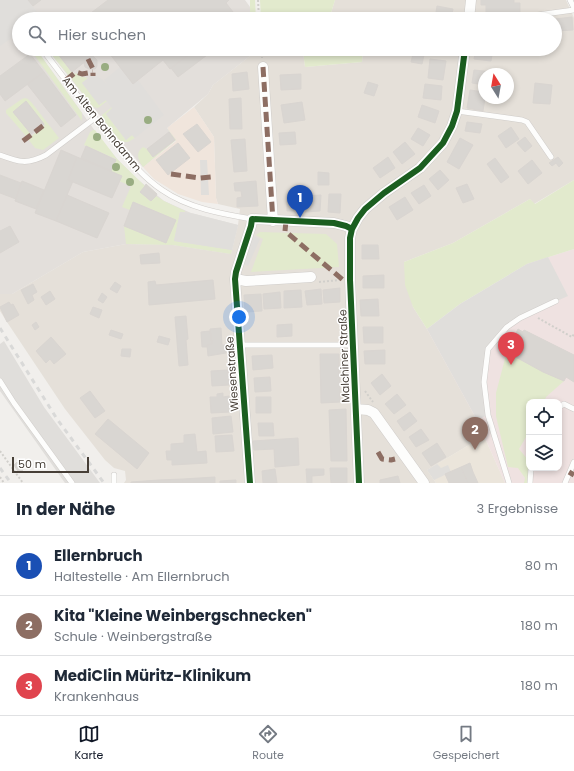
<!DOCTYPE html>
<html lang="de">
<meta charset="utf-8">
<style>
:root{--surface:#fff;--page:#f2f2f3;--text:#1f2937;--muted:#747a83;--line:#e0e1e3;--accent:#111827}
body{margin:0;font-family:Poppins,sans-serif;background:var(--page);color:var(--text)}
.controls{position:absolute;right:12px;bottom:12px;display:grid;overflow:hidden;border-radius:8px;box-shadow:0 2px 6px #0003}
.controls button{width:36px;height:36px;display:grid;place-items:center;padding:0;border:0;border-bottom:1px solid var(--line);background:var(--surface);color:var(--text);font:20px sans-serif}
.compass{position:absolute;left:478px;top:68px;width:36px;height:36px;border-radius:50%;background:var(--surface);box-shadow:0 2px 6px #0003;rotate:349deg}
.scale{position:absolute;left:12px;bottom:10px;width:77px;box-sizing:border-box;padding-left:4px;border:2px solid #473f37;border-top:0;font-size:11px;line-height:14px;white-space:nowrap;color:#473f37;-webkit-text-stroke:3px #fff;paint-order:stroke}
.you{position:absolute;left:239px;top:317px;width:14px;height:14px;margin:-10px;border:3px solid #fff;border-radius:50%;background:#1a73e8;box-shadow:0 0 0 6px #1a73e833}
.badge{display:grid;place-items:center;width:26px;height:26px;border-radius:50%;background:var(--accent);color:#fff;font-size:13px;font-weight:700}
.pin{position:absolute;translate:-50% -33px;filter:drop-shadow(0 1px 2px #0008)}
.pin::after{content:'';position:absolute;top:21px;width:14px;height:12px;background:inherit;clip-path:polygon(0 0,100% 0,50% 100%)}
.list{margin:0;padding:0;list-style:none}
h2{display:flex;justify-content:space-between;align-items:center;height:52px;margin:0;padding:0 16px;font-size:17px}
h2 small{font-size:13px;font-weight:400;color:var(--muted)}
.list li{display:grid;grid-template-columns:26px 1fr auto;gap:12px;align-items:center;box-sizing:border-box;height:60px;padding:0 16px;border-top:1px solid var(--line)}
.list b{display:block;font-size:15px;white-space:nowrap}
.list p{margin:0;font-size:13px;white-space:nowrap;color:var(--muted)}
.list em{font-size:13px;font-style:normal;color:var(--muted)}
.icon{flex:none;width:22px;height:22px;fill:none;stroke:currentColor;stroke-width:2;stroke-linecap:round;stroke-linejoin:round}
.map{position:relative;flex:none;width:574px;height:483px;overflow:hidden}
.search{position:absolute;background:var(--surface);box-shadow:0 2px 6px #0003;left:12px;right:12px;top:12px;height:44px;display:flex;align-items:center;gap:10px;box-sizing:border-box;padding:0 14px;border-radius:22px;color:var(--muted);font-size:15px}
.sheet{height:232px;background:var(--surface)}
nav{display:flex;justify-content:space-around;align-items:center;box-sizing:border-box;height:56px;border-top:1px solid var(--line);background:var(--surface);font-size:11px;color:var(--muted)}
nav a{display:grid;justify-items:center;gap:2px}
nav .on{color:var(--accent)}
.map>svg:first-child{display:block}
.residential{fill:#e5e0d9;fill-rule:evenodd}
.commercial{fill:#f0e5dc}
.industrial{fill:#e3dfdb}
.education{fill:#ebe5db}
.medical{fill:#efe2e1;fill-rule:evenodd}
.green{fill:#e2eacd}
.parking{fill:#e0dedb}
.building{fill:#d9d6d2;stroke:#d9d5d1}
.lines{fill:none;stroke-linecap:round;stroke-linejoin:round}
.lane-casing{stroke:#cfccc9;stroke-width:6}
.street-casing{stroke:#cfccc9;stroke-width:11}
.path{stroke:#d1cfcb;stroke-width:2;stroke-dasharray:2 2;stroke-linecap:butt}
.lane{stroke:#fdfdfc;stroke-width:5}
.street{stroke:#fdfdfc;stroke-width:10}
.rail{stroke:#d9d9d8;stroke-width:3;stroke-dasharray:5 5;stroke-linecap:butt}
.quiet{stroke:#8d6e63;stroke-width:5;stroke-dasharray:10 5;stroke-linecap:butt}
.cycleway-casing{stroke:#fff;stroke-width:8}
.cycleway{stroke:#1b5e20;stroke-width:6}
.tree{fill:#99ad82}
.labels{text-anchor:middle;stroke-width:3;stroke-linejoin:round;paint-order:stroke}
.street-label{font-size:11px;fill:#473f37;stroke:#fff}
</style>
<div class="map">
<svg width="574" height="483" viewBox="0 0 574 483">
<rect width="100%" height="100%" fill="#f1efec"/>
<!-- residential -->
<path class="residential" d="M335,0H566L574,18V180L534,204L530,199L453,243L404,262L413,307L427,329L477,420L484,436L427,470L436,483H124L126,480L125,471L114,468L105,460L65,409L7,322L0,311V294H12L83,252L126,244L173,245L231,254L238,225L240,209L218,204L216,198L214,137L194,107L208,94L213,85L250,56L252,49L303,51L305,67L362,62L363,49H555V19H350L331,13ZM484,74H508V98H484Z"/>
<!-- commercial -->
<path class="commercial" d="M194,107L214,137L216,198L218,204L202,202L178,194L154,179L143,167L176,141L167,128Z"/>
<!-- industrial -->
<path class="industrial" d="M0,0H245L250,7V19H19V49H36L103,142L117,159L136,178L164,201L191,213L238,225L231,254L173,245L126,244L83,252L12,294H0Z
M47,49H252L250,56L213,85L208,94L167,128L176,140L143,167L121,142Z"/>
<!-- education -->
<path class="education" d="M484,436L505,483H436L427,470Z"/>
<!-- medical -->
<path class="medical" d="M574,249V483H505L477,420L427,329L527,264ZM529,402H559V468H529Z"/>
<!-- green -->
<path class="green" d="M250,0H255L256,19H250Z
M260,0H335L331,13L350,19H261Z
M30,49H36L82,113V121Z
M47,49H54L72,73L69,76Z
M264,49H363L362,62L305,67L303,51Z
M76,73L79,76L88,78L82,83L99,105L106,100L107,101L98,108L93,107L70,77Z
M25,98L28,99L32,103L59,138L43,150L35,148L28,139L45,125L26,102L13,112L30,133L26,136L6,113V110L22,99Z
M112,107L113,109L106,114L126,140L132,135L135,138L128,142H121L102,118V115Z
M167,128L176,140L143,167C138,160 135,153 143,147L147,149L153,157L175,140Z
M93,130H95L117,159L145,186L140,192L150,201L156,196L164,201L185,211V212H180L174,241L232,250L231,254L173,245L126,244L124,226L166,243L176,220L134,202L130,210L122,207L131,186L119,181L121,176L111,171L116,159L84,145L90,132Z
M574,180V249L527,264L460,304L427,329L413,307L405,285L404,262L453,243L530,199L535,204Z
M260,232L326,234L337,244L339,267L251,272L263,239L256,235Z
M507,351L533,366L564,381L546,397L544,402H529V432L519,449L529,461L528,483H524L525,478L518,468L508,467L496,416V393Z"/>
<!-- parking -->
<path class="parking" d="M0,0H28L41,17L38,19H19V33L0,46Z
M120,67L133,83L138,80L164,115L135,138L132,135L126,140L106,114L112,108L106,100L99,105L82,83L92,75H94L102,79L109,87L104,80Z
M200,160H207L209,195H201Z
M180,212L191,213L238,225L232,250L174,241Z
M254,236L260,239L248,266L243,264L248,246Z
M548,257L568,296L530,313L507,327L488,349L484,382L488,415L477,420L427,329L460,304L527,264Z
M4,341L44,407L100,483H65L0,391V344Z
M437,464L441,468L448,465L451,472L434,480L427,470Z"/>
<!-- building -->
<path class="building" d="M28,0H41L33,6Z
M108,0H229L226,3L237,17L234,19H83Z
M481,0H514V3H520V15L509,17L486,15V5H481Z
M437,6L453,9L451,19H435Z
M572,17L573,30L555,31V19Z
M54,49H93L96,53L72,72Z
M106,49H196L170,69L163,60L133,84Z
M196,49H215L178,77L171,68Z
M407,49H425V52Z
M476,49H493L491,61L474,59Z
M30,54L44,72L5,101L0,94V76Z
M413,54L424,55L422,64L411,62Z
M93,56L97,60V66L95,69H89L85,67L84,63Z
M430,59L446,61L443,80L428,78Z
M474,70L493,72L492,74H484V85L472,83Z
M44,72L76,115L61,127L27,84Z
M247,72L249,89L233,91L232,74Z
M301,74V89L281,90L280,75Z
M368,82L378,85L374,96L364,93Z
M535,83L552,85L550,104L533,103Z
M425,84L442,86L441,100L423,98Z
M470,90L484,92L485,98L483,111L467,108Z
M241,98L242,129H230L229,99Z
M26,101L44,124L31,134L13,112Z
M302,102L305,120L284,123L281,105Z
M422,105L439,111L435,123L418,117Z
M467,122L482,124L480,133L465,131Z
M197,124L211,142L198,152L183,134Z
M511,127L519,139L506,148L498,136Z
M418,128L430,135L423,146L411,139Z
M169,132L175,140L153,157L147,149Z
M295,132L296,144L280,145L279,133Z
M525,137L532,146L525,152L517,143Z
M460,138L473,145L459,169L447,162Z
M245,139L247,171L234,172L231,140Z
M405,142L415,154L402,164L393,152Z
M178,143L190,158L168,175L156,160Z
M86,146L116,160L111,171L81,158Z
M61,150L77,157L68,180L73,181L56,221L35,213Z
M77,157L122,176L112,198L68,180Z
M388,157L395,168L380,178L373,168Z
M558,157L563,163L559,167L556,163L552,166L549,163Z
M495,158L509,177L501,183L487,164Z
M532,160L542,173L528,184L518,171Z
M440,170L449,180L438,190L429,179Z
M318,172L329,173V185H318Z
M0,175L21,183L16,199L0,193Z
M22,181L44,190L36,209L15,201Z
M256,181L258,206L237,207V198L242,197L241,191H235L234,183Z
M146,184L157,194L156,196L145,186Z
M467,184L474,199L463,203L456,188Z
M424,185L431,196L419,204L411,193Z
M145,186L156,196L151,201L140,192Z
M329,194H341L340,213L328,212Z
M67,195L109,213L97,238L56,221Z
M300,195V211H287V196Z
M321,195L320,211L305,212L306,196Z
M405,197L413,210L397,220L389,207Z
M133,202L176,220L166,243L124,226Z
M10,226L19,242L0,253V231Z
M362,245H378L379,259H362Z
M159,253L160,263L141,264L140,255Z
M384,275V288H363V276Z
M213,280L215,299L149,305L148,282L155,281L156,285Z
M115,282L121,286L117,293L110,289Z
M33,284L37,292L32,295L34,300L28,304L21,290Z
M340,288V302L324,303L323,290Z
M321,289L322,304L307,305L305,291Z
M301,290L302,307L284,308V291Z
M50,291L55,299L46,305L41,297Z
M280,292L281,308L264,309L263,294Z
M102,293L107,297L103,303L98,300Z
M261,294L262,311L245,312L244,295Z
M378,299L379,316H361L360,300Z
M9,302L11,305L13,304L19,315L7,322L0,307Z
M93,307L102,310L99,318L90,314Z
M186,316L188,339L186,340L188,365L179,366L175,317Z
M36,322L39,327L35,330L32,325Z
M292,324V336L277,337V325Z
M363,327H383V343H364Z
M221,328L222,345H226V353L208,356L207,345L212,344L210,329Z
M518,329L523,332L524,330L574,355V382L566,377L564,381L543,372L512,355V354L507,351Z
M111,330L123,334L121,339L109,335Z
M210,331L212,344L207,345V347H202L201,332Z
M159,336L170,339L168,345L157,342Z
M51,337L66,354L54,364L50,359L46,363L36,351Z
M122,349H131L130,357L121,356Z
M385,350V364H365L364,351Z
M320,354H339L340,402L321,403Z
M272,355L273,368L253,370L252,356Z
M228,370L229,385L212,386L211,371Z
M382,374L391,386L380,395L371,383Z
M270,377L271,391L255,392L254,378Z
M90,391L105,411L95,418L80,398Z
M223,393V397L229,396L230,412L211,413L210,397H217V394Z
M397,394L406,405L394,414L385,404Z
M256,397H271V413H256Z
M346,409L347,461H331L329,410Z
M410,412L417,421L404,431L397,421Z
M231,416L233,432L213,434L212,418Z
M108,419L149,453L137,469L95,434Z
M258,423H273L274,436H259Z
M421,429L429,440L416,447L409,437Z
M195,434L197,452L206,451L207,463L172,465V460H167L166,451H171V444L184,443V435Z
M232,435L234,451L216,452L215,436Z
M298,438L299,465L275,467L274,449L254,450L253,441Z
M437,443L446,457L431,466L422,453Z
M17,462L23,470L19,473L14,465Z
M470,463L473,472L478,483H468L461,467Z
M461,467L468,483H449L445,474Z
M330,468H347V483H331Z
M275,469L277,483H263L262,471Z
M306,469H324V475L312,476V483H307Z
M398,476L400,483H380V480Z
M215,477V483H183V479Z
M183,479V483H159V480Z
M159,480V483H131V482Z
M236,480V483H220V481Z"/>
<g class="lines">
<!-- lane casing -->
<g class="lane-casing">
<path id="lane" d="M570,0L574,8
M508,19L574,10
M42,49C64,78 86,107 109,136C125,155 141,176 162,190C188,208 222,214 252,219
M457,111L522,120L527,122L551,157
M0,155C19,162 27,165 46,155L95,118
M240,345H354
M0,381L14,403L72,483
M559,407L564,404L574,409
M114,475V483
M509,483L488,415L484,382L488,349L507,327L520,318L556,301
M530,483L531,468
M565,483L574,462"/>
</g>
<!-- street casing -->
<g class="street-casing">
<path id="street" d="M469,19L471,0
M263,67L273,221
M235,279L246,281L311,277
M356,409L368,410L374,413L424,483
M250,483L235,279L236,272L251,226L252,219L334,223L346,226L352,229
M359,483L350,280V238L352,229L358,218L365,209L384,193L420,168L443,143L452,126L457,111L465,49"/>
</g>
<!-- path -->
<path class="path" d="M258,0L259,19
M262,49V58
M319,282L340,280
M538,318L572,337L574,334
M365,391L373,402
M0,451L23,483
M0,477L4,483"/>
<!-- lane -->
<use href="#lane" class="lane"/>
<!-- street -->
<use href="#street" class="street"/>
<!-- rail -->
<path class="rail" d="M0,328L57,419L104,483
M0,468L11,483"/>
<!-- quiet -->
<path class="quiet" d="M88,59L93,69V76
M263,67L273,221
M66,80L76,72L82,74L93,72
M23,141L44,125
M171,174L200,178L211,177
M286,221L285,231L343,280
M378,452L382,459L391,460L395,459
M569,472L574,475"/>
<!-- cycleway casing -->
<g class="cycleway-casing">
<path id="cycleway" d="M250,483L235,279L236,272L251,226L252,219L334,223L346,226L352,229
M359,483L350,280V238L352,229L358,218L365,209L384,193L420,168L443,143L452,126L457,111L465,49"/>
</g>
<!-- cycleway -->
<use href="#cycleway" class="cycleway"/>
</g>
<!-- trees -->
<g class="tree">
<circle cx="105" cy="67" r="4"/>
<circle cx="148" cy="120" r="4"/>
<circle cx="97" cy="137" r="4"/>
<circle cx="116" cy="167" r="4"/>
<circle cx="130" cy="182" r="4"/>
</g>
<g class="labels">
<!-- street labels -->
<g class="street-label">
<text transform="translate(102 124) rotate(51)" y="4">Am Alten Bahndamm</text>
<text transform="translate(344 356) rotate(-92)" y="4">Malchiner Straße</text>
<text transform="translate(232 374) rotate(-94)" y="4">Wiesenstraße</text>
</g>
</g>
</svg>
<div class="controls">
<button><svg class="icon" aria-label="locate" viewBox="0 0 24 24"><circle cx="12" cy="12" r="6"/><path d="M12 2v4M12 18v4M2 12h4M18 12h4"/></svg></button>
<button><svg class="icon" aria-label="layers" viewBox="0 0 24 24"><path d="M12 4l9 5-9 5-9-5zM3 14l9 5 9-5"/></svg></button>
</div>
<svg class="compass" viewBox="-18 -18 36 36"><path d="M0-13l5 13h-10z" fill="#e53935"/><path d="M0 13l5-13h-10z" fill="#747a83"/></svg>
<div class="scale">50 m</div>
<div class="you"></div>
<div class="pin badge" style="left:300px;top:218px;background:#1a4fb4">1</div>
<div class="pin badge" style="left:475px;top:450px;background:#8d6e63">2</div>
<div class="pin badge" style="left:511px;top:365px;background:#e0444e">3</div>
<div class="search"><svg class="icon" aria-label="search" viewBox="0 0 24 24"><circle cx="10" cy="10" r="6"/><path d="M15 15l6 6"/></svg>Hier suchen</div>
</div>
<section class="sheet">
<h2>In der Nähe<small>3 Ergebnisse</small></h2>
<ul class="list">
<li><span class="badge" style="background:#1a4fb4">1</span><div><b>Ellernbruch</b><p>Haltestelle · Am Ellernbruch</p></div><em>80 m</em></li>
<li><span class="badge" style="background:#8d6e63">2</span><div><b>Kita &quot;Kleine Weinbergschnecken&quot;</b><p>Schule · Weinbergstraße</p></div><em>180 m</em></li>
<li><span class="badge" style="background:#e0444e">3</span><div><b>MediClin Müritz-Klinikum</b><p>Krankenhaus</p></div><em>180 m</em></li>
</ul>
</section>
<nav>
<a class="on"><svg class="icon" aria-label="map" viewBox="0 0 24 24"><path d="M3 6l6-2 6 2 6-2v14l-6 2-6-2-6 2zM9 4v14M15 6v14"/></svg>Karte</a>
<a><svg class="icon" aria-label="directions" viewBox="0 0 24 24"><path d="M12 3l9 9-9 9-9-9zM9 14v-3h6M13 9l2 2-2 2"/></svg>Route</a>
<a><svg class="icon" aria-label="saved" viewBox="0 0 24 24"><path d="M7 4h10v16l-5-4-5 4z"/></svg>Gespeichert</a>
</nav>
